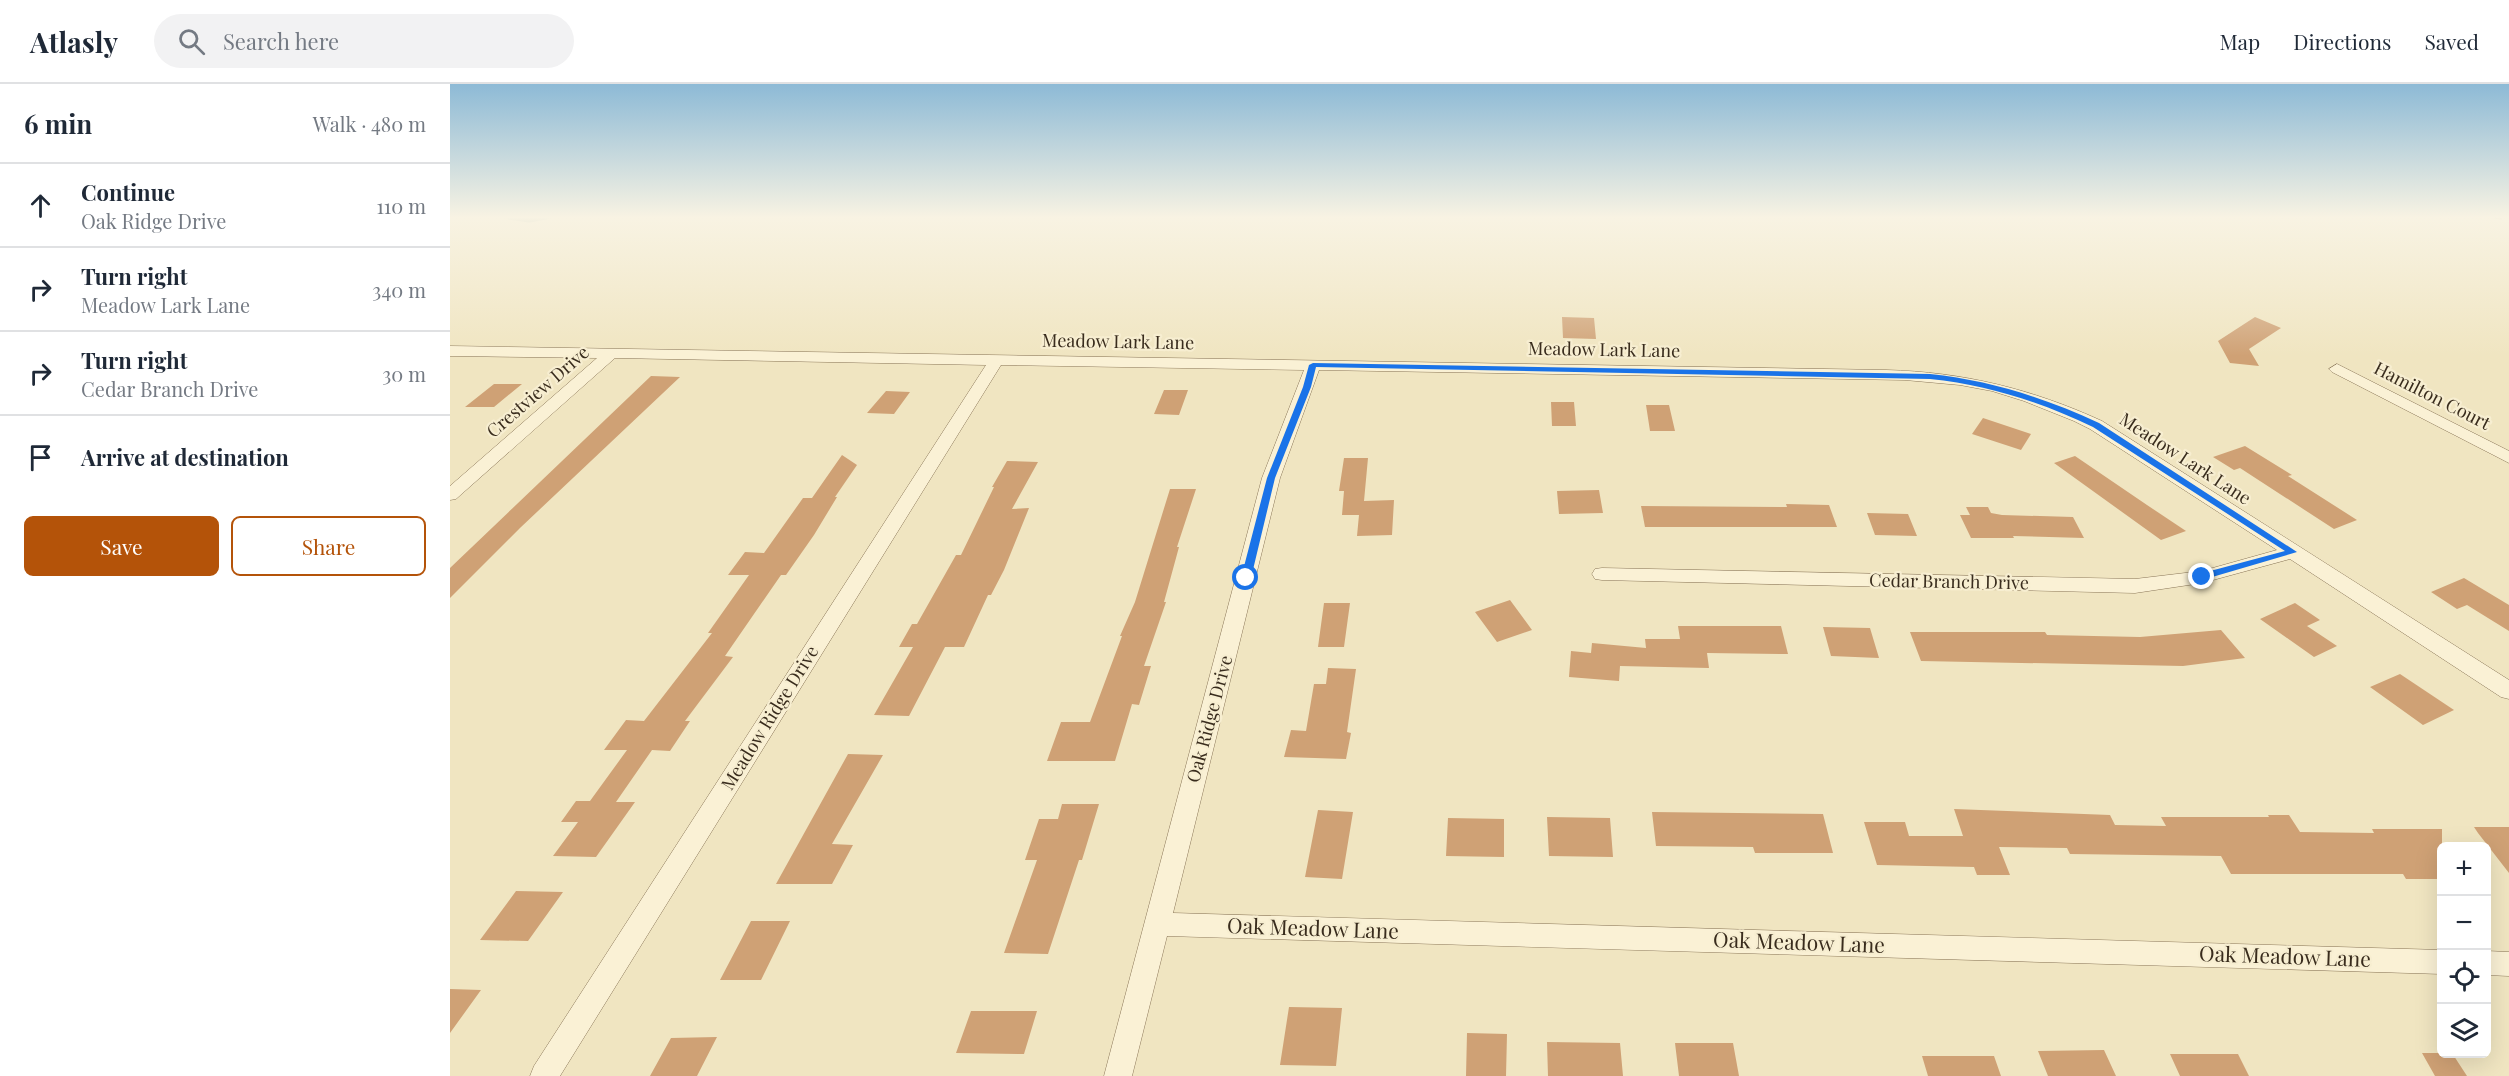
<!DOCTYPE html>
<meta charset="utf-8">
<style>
:root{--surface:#fff;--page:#f2f2f3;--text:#1f2937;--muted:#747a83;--line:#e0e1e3;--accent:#b45309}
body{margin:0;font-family:"Playfair Display",serif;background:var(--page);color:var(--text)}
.controls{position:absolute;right:18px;bottom:18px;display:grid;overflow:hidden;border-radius:9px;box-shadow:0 6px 24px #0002}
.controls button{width:54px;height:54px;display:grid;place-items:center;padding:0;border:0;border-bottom:2px solid var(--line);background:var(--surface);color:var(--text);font:30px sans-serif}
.stop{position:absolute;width:18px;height:18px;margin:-14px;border:4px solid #1a73e8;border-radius:50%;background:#fff}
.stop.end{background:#1a73e8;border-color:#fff;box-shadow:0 2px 6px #0008}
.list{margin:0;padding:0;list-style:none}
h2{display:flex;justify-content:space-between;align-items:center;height:78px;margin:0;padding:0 24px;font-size:26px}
h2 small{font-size:20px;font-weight:400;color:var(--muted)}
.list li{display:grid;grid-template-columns:39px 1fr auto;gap:18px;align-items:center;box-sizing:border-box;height:84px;padding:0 24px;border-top:2px solid var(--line)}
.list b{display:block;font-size:22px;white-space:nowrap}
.list p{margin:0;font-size:20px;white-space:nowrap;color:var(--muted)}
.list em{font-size:20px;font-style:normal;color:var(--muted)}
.actions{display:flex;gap:12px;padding:18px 24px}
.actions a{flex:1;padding:14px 0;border:2px solid var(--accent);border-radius:9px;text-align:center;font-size:21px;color:var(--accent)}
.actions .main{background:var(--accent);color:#fff}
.icon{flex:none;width:33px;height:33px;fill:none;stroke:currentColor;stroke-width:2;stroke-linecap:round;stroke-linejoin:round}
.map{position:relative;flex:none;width:2059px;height:992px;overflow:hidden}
header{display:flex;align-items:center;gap:36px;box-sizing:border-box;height:84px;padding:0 30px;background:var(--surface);border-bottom:2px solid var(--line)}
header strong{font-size:28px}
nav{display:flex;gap:33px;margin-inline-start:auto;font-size:21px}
.search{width:420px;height:54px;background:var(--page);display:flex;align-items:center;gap:15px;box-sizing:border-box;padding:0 21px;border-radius:33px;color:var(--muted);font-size:22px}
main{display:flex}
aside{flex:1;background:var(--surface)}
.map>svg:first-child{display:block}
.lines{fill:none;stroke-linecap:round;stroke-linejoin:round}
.stream{stroke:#6a9089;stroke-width:5}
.building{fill:#cfa175}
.street-casing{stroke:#8a7658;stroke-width:1}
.street{fill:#faf1d5;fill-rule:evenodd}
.rail{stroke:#392c1d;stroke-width:3;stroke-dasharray:8 8;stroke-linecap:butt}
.route{fill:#1a73e8}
.labels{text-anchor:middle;stroke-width:4.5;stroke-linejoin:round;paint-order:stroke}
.street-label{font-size:18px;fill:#392c1d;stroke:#f7eed1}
.near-street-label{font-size:21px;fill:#392c1d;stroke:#f7eed1}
</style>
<header>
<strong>Atlasly</strong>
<div class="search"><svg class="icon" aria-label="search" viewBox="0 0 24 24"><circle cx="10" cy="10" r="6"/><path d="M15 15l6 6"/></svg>Search here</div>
<nav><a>Map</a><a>Directions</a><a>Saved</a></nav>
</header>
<main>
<aside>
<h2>6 min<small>Walk · 480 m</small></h2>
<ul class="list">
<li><svg class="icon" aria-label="ahead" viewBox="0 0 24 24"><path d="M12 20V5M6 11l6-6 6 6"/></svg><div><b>Continue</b><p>Oak Ridge Drive</p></div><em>110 m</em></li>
<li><svg class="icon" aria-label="right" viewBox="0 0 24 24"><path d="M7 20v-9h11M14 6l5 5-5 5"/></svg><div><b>Turn right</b><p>Meadow Lark Lane</p></div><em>340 m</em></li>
<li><svg class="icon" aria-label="right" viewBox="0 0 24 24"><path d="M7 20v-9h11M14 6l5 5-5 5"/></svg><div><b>Turn right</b><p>Cedar Branch Drive</p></div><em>30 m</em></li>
<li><svg class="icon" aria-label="arrive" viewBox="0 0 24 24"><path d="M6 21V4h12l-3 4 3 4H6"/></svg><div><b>Arrive at destination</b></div></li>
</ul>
<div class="actions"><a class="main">Save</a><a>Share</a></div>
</aside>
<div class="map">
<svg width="2059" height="992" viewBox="0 0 2059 992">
<rect width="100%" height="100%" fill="#f0e5c1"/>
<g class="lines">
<!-- stream -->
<path class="stream" d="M59,133L79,136L96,133"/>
</g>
<!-- building -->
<path class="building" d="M1112,233L1144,234L1146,255L1113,254Z
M1805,233L1831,244L1799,265L1809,282L1780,279L1768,257Z
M201,292L230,293L70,444L0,514V484Z
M44,300H72L44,323H15Z
M714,306H738L729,331L704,330Z
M436,307L460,308L444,330L417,329Z
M1101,318H1124L1126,342H1102Z
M1196,321H1219L1225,347H1200Z
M1533,334L1581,350L1571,366L1522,350Z
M1795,362L1842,391L1838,392L1907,436L1884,445L1790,384L1784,386L1763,373Z
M392,371L407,381L385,413H387L364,451L336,491H331L275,572L283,573L235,637H240L220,667L202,666L166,718H185L146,773L103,772L128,738H111L126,717H140L177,666H154L176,636L194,637L262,549H258L299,491H278L295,468L314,469L353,414H362Z
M1625,372L1697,421L1736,447L1711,456L1604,379Z
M894,374H918L914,417L944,416L942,451L907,452L909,431H892L894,407H889Z
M557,377L588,378L562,425L579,424L554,486L541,511H538L514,563H495L459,632L424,631L463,563H449L462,540H467L506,471H511L544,403H542Z
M720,405H746L727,463H729L714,518H716L694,582H701L689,621L682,620L665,677H597L611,638H640L672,552H670L685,518Z
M1149,406L1153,429L1109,430L1107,407Z
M1336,420L1379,421L1387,443H1195L1191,422L1337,423Z
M1516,423H1538L1541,429L1552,431L1623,433L1634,454L1563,452L1564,454H1521L1510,431H1520Z
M1417,429L1458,430L1467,452L1425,451Z
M2014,494L2059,521V547L2017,521L2007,525L1981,508Z
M1060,516L1082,546L1047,558L1025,528Z
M874,519H900L894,563H868Z
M1845,519L1870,536L1857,542L1887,562L1864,573L1810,535Z
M1228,542H1331L1338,570L1257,569L1259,584L1170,582L1169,597L1119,593L1121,567L1141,569L1142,559L1196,564L1195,555H1230Z
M1373,543L1420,544L1429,574L1381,572Z
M1771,546L1795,574L1733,582L1471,577L1460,548H1595L1597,551L1690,553Z
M878,584L906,585L897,648L901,649L896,675L834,673L841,646L856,647L864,600H876Z
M1950,590L2004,626L1973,641L1920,603Z
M398,670L433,671L382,760L403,761L382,800H326Z
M612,720H649L632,776H629L598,870L554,869L587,776H575L589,735H608Z
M1504,725L1660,731L1665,741L1716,742L1711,733H1819L1818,731H1839L1850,748L1924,749L1922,745H1992V795H1956L1953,790H1781L1771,772L1620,770L1617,764L1549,763L1560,791H1527L1524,783L1427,781L1414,738H1455L1459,752H1513Z
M868,726L903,728L892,795L855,793Z
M1202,728L1373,730L1383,769H1305L1303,763L1206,762Z
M1097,733L1160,734L1163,773L1099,772Z
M998,734L1054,735V773L996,772Z
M2024,743H2059V789L2028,749Z
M66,807L113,808L78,857L30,856Z
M301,837H340L311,896H270Z
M0,905L31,906L0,949Z
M839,923L892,924L886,982L830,981Z
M521,927H587L574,970L506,969Z
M1017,949L1057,950L1056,992H1016Z
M267,953L247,992H200L221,954Z
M1097,958L1170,959L1173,992H1098Z
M1225,959H1283L1289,992H1229Z
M1654,966L1666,992H1598L1588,967Z
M1972,969H2002L2017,992H1985Z
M1720,970H1788L1799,992H1730Z
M1472,972H1544L1551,992H1478Z"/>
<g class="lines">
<!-- street casing -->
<g class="street-casing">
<path id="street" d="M0,262L1436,286C1513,288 1582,305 1652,337L2059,596V615L2051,613L1840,475L1752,499L1685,509L1152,496L1145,495L1142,490L1145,485L1152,484L1685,495L1752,487L1827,466L1640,345L1624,337L1574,317L1542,307L1510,301L1455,296L869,286L830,394L723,829L1992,866V890L717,852L682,992H654L812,394L854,286L551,281L110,992H80L84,982L536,281L165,274L6,415L0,416V402L147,274L0,272Z
M1887,280L2059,367V379L1882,288L1879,285Z
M2036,867L2059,868V892L2036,891Z"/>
</g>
<!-- street -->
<use href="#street" class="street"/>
<!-- rail -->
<path class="rail" d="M2044,133L2059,135"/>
</g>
<!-- sky -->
<linearGradient id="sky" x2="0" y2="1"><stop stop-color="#8dbad6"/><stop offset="0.49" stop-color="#f8f3e3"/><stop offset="1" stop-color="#f8f3e3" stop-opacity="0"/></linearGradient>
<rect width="2059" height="272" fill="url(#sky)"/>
<!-- route -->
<path class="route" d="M863,279L1480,290C1539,296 1595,314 1649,339L1847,468L1752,496L1749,495V490L1835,467L1643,343C1591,318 1538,301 1480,295L866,283L861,303L825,394L801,494L800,496H793L791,494L817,394L853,303L859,281Z"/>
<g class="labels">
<!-- street labels -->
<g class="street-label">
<text transform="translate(668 258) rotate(1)" y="6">Meadow Lark Lane</text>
<text transform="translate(1154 266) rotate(1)" y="6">Meadow Lark Lane</text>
<text transform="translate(88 308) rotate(-41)" y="6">Crestview Drive</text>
<text transform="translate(1982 312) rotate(27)" y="6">Hamilton Court</text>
<text transform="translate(1735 375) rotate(33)" y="6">Meadow Lark Lane</text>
<text transform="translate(1499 498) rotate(1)" y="6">Cedar Branch Drive</text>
<text transform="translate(320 634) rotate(-58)" y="6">Meadow Ridge Drive</text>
<text transform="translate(760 635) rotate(-75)" y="6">Oak Ridge Drive</text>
</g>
<!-- near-street labels -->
<g class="near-street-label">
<text transform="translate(863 845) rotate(2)" y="7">Oak Meadow Lane</text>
<text transform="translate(1349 859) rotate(2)" y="7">Oak Meadow Lane</text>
<text transform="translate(1835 873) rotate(2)" y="7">Oak Meadow Lane</text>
</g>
</g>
</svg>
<div class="controls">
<button>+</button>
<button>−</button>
<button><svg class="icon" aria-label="locate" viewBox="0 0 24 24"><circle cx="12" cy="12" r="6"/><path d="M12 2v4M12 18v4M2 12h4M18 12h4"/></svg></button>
<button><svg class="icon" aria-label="layers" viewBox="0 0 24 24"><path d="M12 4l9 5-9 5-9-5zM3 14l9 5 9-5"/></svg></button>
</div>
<div class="stop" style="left:796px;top:494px"></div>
<div class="stop end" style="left:1752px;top:493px"></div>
</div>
</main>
